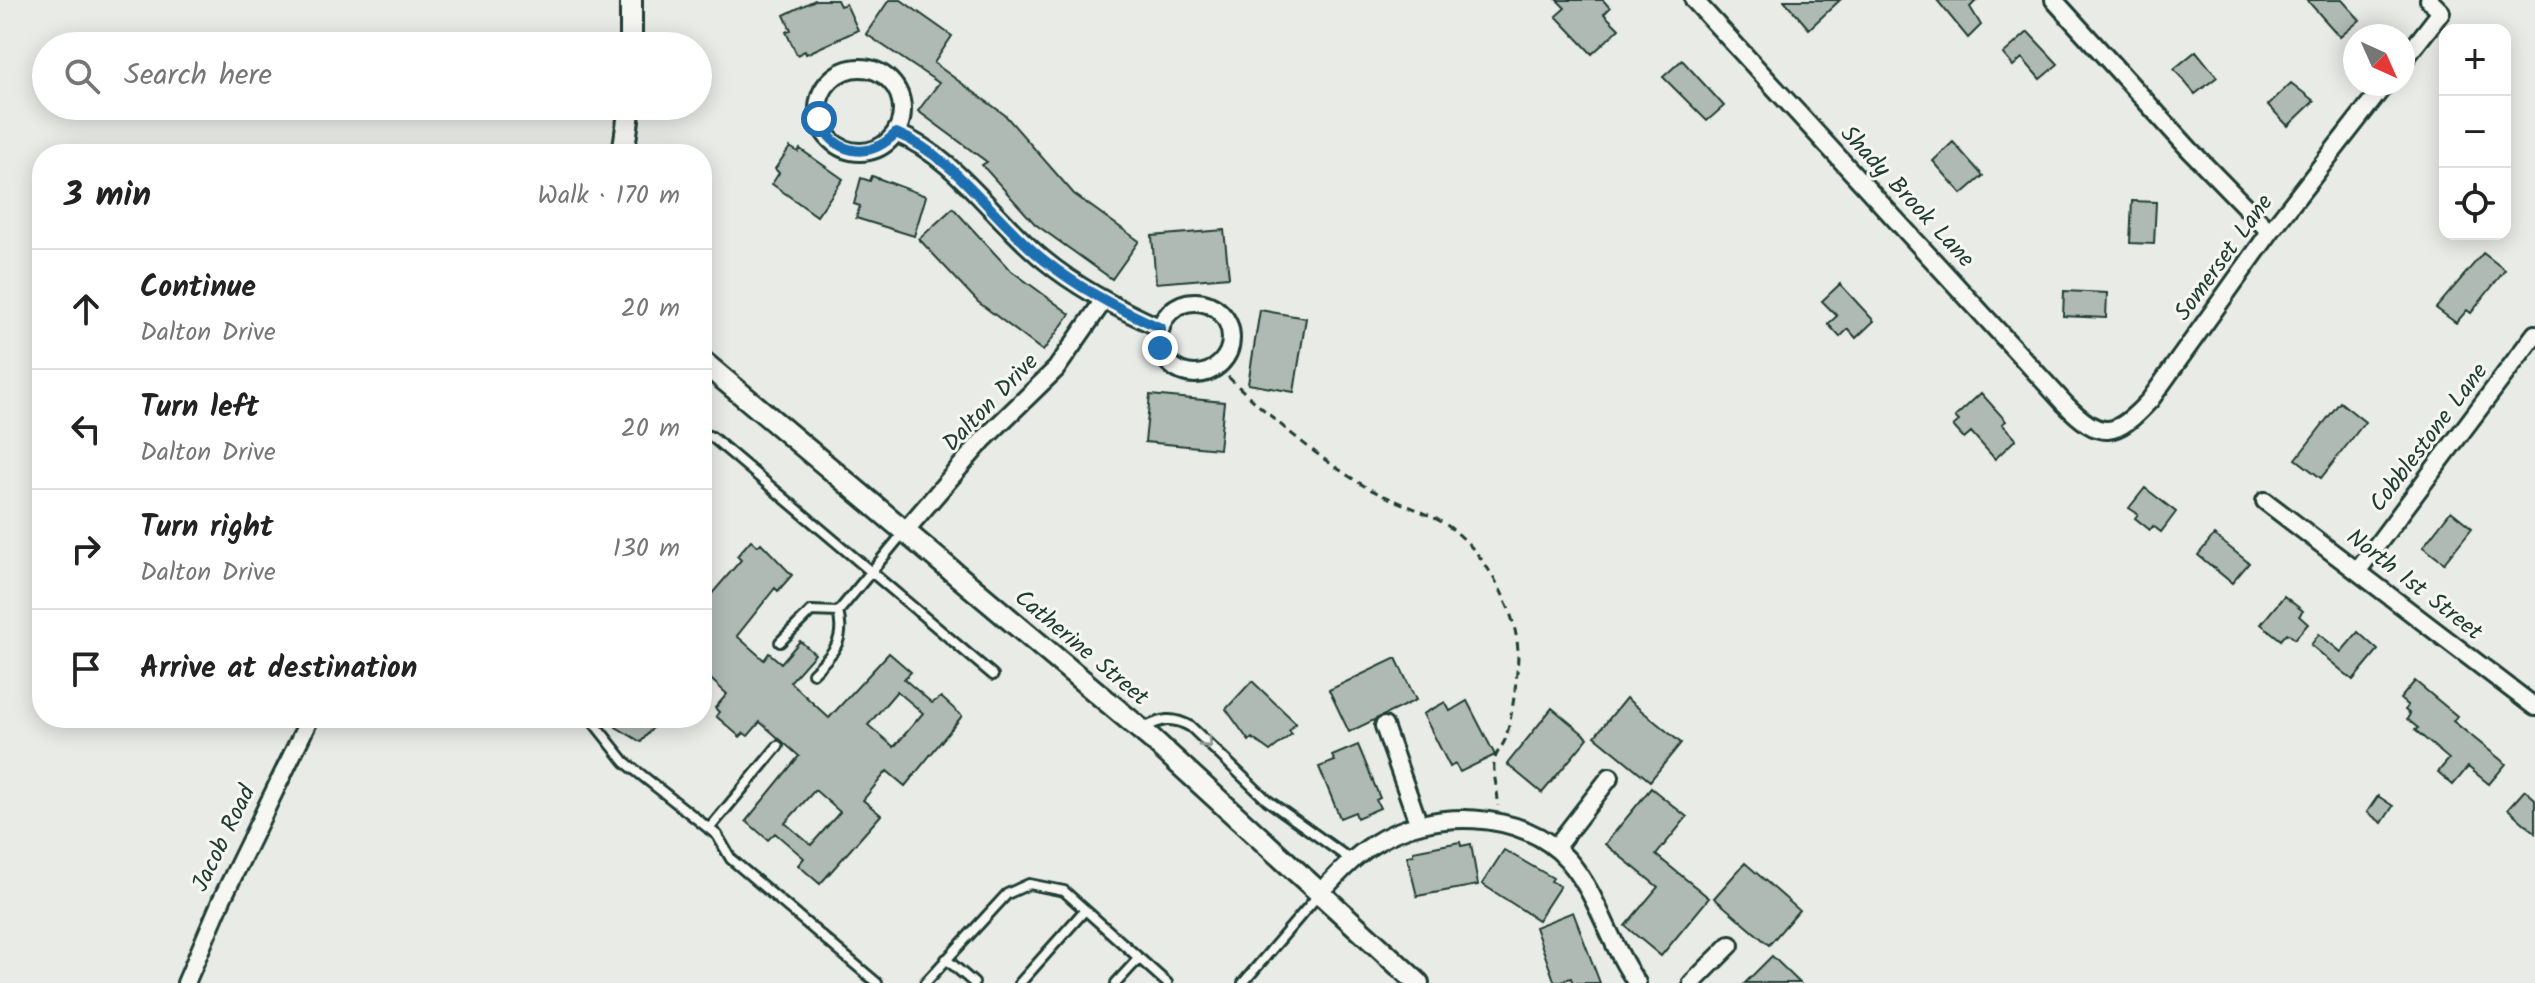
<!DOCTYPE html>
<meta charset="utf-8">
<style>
:root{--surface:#fff;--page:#f2f2f2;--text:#222;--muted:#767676;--line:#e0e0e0}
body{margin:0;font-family:Kalam,sans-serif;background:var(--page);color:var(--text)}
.controls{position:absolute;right:24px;top:24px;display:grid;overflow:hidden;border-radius:16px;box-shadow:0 4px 20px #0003}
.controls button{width:72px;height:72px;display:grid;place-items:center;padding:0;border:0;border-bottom:2px solid var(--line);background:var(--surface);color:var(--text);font:40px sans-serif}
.compass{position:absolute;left:2343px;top:24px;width:72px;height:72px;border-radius:50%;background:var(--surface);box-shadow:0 4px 20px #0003;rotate:135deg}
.stop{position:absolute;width:24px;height:24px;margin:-18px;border:6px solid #1f6fb2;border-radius:50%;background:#fff}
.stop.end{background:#1f6fb2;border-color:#fff;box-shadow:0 2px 8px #0008}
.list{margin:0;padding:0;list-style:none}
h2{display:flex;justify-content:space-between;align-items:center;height:104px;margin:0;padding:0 32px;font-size:34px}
h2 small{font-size:26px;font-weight:400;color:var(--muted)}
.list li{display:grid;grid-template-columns:52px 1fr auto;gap:24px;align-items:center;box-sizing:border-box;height:120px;padding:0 32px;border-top:2px solid var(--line)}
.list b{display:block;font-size:30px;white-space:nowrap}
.list p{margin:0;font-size:26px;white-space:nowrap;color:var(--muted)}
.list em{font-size:26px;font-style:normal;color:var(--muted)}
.icon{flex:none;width:44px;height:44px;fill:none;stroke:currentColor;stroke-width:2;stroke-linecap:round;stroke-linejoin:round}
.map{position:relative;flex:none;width:2535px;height:983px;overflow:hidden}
.search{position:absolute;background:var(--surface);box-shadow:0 4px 20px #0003;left:32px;top:32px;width:680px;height:88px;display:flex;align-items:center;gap:20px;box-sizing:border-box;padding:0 28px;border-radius:44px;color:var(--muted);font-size:30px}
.panel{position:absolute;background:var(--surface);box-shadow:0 4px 20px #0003;left:32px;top:144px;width:680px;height:584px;border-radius:32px}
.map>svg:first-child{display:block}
.building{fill:#b0bab5;stroke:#1f3d34;stroke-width:2;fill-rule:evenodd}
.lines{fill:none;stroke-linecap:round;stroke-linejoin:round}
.service-casing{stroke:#1f3d34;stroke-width:14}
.minor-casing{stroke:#1f3d34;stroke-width:22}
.tertiary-casing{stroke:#1f3d34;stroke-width:26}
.path{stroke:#1f3d34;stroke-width:3;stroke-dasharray:8 6;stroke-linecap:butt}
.service{stroke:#f6f6f2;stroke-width:8}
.minor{stroke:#f6f6f2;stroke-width:16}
.tertiary{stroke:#f6f6f2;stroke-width:20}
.oneway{stroke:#8a9a93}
.route{stroke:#1f6fb2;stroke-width:10}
.labels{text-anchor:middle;stroke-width:6;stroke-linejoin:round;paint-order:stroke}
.street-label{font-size:24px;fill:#1f3d34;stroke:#f6f6f2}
</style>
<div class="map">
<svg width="2535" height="983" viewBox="0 0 2535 983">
<rect width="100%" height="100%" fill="#e9ebe7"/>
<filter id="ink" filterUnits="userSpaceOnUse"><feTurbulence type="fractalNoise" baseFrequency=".0125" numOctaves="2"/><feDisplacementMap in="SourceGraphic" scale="16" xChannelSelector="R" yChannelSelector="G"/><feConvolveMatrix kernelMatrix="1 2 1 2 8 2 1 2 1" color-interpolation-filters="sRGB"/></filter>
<g filter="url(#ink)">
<!-- building -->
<path class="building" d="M815,0H837L840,6L846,4L858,30L806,54L805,51L797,55L786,32L791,30L784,15Z
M889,0H901L952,36L934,63L1005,115L1074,194L1139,241L1112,279L1035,224L982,165L987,162L918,111L939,83L866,34Z
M1557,0H1603L1610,8L1604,14L1619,29L1592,54L1556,16L1565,8Z
M1784,0H1840L1809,29Z
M1937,0H1977L1970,7L1981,25L1968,38Z
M2307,0H2342L2360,20L2340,37Z
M2028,32L2058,64L2040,79L2022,58L2013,66L2003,54Z
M2196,51L2217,77L2195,94L2174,69Z
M1682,60L1724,106L1707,121L1663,77Z
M2291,83L2314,101L2288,126L2268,105Z
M1953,142L1983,176L1962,194L1933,161Z
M790,147L798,152L800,149L843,179L817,216L772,184L779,173L775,169Z
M872,176L926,196L914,236L856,218L860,206L854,204L861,178L870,181Z
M2132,201L2156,202L2154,244L2130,243Z
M953,208L1009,269L1070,314L1043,351L978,302L919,239Z
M1224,230L1229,277L1156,283L1152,236Z
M2483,253L2505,270L2471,313L2467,310L2456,323L2436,308Z
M1840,284L1874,321L1856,338L1848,329L1840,337L1828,324L1837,316L1822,301Z
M2064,291L2107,293L2106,318L2063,316Z
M1260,310L1306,318L1294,392L1248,384Z
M1981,393L2006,421L2002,424L2016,439L1995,459L1971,432L1964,438L1953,426L1959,421L1955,417Z
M1150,395L1224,402L1219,449L1145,442Z
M2340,402L2365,422L2321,478L2296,459Z
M2145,488L2176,512L2161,532L2153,526L2150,530L2135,518L2138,514L2129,508Z
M2451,511L2472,528L2444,563L2423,547Z
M2214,535L2249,563L2232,583L2198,555Z
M751,540L758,546L761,543L792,575L778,591L775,588L737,636L764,660L769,653L781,663L800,641L815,654L790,682L829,718L889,653L911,672L904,679L932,703L941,697L962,716L905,786L887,771L863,800L881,815L820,884L798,865L804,858L775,833L768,840L746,821L799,756L760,722L748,736L744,733L740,737L716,716L719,712L715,708L727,694L702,671V605L741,560L737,556ZM897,691L923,713L894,747L868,725ZM815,790L840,812L811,845L785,823Z
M2284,596L2303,611L2299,616L2308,624L2295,639L2287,633L2281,640L2261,624Z
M2358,632L2378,650L2353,680L2311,645L2319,634L2341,652Z
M1396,658L1416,700L1349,732L1329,690Z
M1252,681L1296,723L1289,731L1292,734L1270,751L1252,738L1249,741L1226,709Z
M2415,681L2457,716L2453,721L2506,764L2489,784L2468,767L2453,785L2438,772L2449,759L2415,730L2418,728L2407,719L2410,714L2405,710L2408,706L2400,699Z
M1626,698L1681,743L1650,781L1595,736Z
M1467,701L1495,755L1460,772L1455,764L1450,767L1423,714L1445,702L1450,711Z
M1552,708L1588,738L1542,793L1507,764Z
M612,718H661L641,742L616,727L619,724Z
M1358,745L1380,798L1376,800L1380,808L1357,818L1355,812L1340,818L1319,767L1335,761L1332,756Z
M1651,788L1687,817L1656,855L1709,898L1661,956L1625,926L1658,887L1605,844Z
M2525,790L2535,799V833L2508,809Z
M2378,796L2393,806L2382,823L2367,812Z
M1460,842L1461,846L1471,844L1478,885L1417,896L1407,856L1413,855V851Z
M1504,850L1553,878L1551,881L1560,886L1538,920L1482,884Z
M1745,863L1799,910L1769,945L1714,898Z
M1573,912L1600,983H1573L1571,978L1555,983L1535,927Z
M1772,956L1800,983H1745Z"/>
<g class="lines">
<!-- service casing -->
<g class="service-casing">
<path id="service" d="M702,434L712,437L993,675
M838,612L904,532
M780,642L811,611L838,612
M813,673C833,654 846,640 838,612
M590,718L625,762L717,835L731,859L877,983
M1141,729C1161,720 1171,715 1191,727L1267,800L1351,860
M709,829L778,746
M946,959L974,983
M925,983L1007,894L1029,884L1064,891L1167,983
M1020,983L1085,910
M1116,983L1139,958
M1243,983L1320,893"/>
</g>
<!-- minor casing -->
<g class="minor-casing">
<path id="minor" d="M1694,0L2064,403C2101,441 2115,438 2150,400L2270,232L2385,84
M2054,0L2190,150L2270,232
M2403,61L2441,12L2429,0
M818 110a42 42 0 1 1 84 0a42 42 0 1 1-84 0Z
M896,133C957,158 994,220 1044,260C1079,289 1120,310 1161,328
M1159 338a36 36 0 1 1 72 0a36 36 0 1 1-72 0Z
M2265,501L2535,707
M904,532L983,440L1056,369L1104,300
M2359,569L2535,334
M1384,726L1419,825
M1555,848L1610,777
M1320,893C1337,875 1353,857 1374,844C1429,808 1523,809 1568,860C1599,896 1609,944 1637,983
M186,983L222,899L310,718
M1692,983L1730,945"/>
</g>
<!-- tertiary casing -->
<g class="tertiary-casing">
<path id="tertiary" d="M631,0V46
M623,154L630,106
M702,361L1152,739L1418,983"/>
</g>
<!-- path -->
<path class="path" d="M1218,367C1261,409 1307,450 1358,482C1384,499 1414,506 1440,521C1481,544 1517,607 1518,653C1518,674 1512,717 1506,737C1504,745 1497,751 1495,758C1491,771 1499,792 1498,806"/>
<!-- service -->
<use href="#service" class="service"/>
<!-- minor -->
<use href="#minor" class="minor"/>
<!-- tertiary -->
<use href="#tertiary" class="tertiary"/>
</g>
<!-- one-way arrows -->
<defs><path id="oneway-chevron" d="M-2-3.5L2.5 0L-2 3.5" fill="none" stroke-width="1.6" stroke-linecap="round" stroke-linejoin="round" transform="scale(2)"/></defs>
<use class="oneway" href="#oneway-chevron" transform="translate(1207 743) rotate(45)"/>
</g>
<g class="lines" filter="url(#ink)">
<!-- route -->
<path class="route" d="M819,119C834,155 868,161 896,133C957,158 993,220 1044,260C1079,288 1120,310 1161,328L1160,348"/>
</g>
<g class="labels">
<!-- street labels -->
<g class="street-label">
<text transform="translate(1908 196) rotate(47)" y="8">Shady Brook Lane</text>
<text transform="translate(2223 257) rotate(-54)" y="8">Somerset Lane</text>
<text transform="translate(990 402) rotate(-46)" y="8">Dalton Drive</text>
<text transform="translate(2428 437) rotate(-53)" y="8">Cobblestone Lane</text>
<text transform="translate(2415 584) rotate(38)" y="8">North 1st Street</text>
<text transform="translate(1082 647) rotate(40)" y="8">Catherine Street</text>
<text transform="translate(223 838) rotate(-64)" y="8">Jacob Road</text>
</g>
</g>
</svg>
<div class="controls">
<button>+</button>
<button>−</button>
<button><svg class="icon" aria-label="locate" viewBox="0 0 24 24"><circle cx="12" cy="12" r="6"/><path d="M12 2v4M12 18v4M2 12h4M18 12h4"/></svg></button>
</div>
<svg class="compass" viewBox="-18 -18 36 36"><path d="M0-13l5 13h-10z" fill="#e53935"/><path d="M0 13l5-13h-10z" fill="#767676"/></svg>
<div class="stop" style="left:819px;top:119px"></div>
<div class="stop end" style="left:1160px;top:348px"></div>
<div class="search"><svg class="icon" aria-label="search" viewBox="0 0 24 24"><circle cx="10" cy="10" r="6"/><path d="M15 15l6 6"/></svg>Search here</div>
<section class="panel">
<h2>3 min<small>Walk · 170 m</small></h2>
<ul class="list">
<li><svg class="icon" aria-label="ahead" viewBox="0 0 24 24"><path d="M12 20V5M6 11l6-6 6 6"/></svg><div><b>Continue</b><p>Dalton Drive</p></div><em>20 m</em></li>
<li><svg class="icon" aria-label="left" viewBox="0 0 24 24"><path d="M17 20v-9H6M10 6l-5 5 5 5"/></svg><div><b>Turn left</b><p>Dalton Drive</p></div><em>20 m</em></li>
<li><svg class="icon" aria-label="right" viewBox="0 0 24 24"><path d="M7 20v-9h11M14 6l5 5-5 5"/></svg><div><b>Turn right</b><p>Dalton Drive</p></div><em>130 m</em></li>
<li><svg class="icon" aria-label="arrive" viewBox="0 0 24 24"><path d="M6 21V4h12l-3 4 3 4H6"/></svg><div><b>Arrive at destination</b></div></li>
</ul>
</section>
</div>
